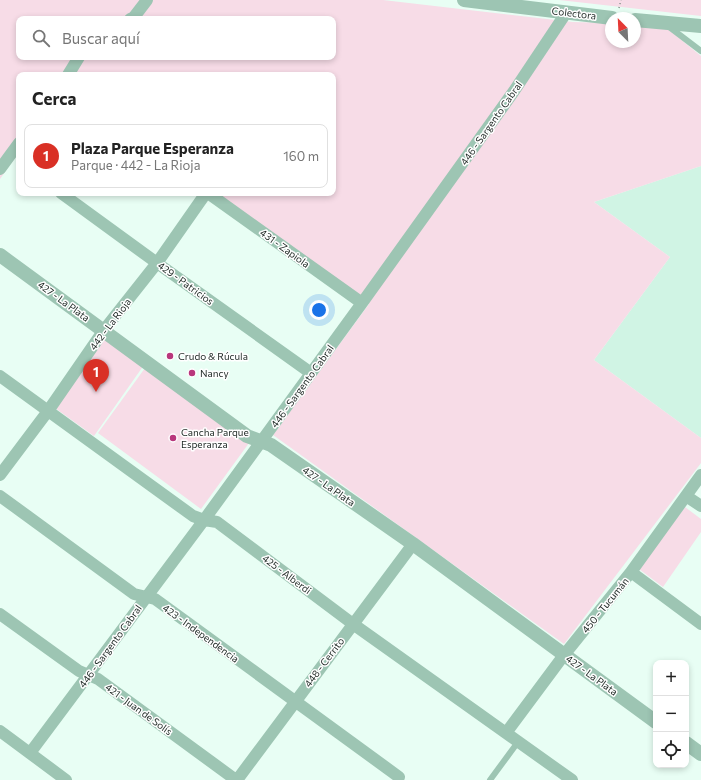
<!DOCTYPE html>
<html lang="es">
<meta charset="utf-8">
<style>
:root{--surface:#fff;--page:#f2f2f2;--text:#222;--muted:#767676;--line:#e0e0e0;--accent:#d93025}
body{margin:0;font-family:Commissioner,sans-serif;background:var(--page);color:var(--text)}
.controls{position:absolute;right:12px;bottom:12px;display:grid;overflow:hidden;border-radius:8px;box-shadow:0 2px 6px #0003}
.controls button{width:36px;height:36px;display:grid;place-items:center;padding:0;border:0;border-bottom:1px solid var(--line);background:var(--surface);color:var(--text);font:20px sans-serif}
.compass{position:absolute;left:605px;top:12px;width:36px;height:36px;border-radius:50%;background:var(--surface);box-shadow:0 2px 6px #0003;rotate:336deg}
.you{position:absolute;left:319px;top:310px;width:14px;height:14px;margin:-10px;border:3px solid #fff;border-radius:50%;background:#1a73e8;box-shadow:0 0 0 6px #1a73e833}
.badge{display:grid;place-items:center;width:26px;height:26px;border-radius:50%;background:var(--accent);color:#fff;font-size:13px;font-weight:700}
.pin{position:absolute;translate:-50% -33px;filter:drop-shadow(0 1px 2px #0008)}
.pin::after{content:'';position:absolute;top:21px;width:14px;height:12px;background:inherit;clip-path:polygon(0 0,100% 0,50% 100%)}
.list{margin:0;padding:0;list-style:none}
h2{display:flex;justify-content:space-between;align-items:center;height:52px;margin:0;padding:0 16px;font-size:17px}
h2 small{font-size:13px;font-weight:400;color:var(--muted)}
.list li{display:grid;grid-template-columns:26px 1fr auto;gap:12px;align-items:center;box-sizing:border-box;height:64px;margin:0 8px 8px;padding:0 8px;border:1px solid var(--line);border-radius:8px}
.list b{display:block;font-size:15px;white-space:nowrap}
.list p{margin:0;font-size:13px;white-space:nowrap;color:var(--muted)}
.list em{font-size:13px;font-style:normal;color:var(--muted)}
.icon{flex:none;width:22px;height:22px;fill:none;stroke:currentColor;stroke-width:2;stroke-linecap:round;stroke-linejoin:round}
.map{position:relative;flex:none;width:701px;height:780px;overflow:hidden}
.search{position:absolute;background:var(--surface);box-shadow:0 2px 6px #0003;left:16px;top:16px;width:320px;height:44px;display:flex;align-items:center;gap:10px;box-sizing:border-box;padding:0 14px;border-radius:8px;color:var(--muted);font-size:15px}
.panel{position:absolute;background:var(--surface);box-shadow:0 2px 6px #0003;left:16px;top:72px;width:320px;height:124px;border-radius:8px}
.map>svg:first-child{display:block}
.built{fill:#d0f4e4}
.green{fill:#f7dce7;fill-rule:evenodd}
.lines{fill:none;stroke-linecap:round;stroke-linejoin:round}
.path{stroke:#7c8c85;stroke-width:1.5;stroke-dasharray:1 3;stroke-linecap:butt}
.service{stroke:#9dc5b3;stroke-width:6}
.minor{stroke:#9dc5b3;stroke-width:12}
.tertiary{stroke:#9dc5b3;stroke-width:14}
.poi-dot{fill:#b9367c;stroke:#fff;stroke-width:1.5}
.labels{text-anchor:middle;stroke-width:3;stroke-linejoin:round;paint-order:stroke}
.street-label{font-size:10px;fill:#1d2723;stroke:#fff}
.poi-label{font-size:10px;fill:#1d2723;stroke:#fff;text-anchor:start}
</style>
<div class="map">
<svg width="701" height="780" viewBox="0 0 701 780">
<rect width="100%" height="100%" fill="#e8fef4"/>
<!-- built -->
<path class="built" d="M701,166V438L594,360L670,257L594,202Z"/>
<!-- green -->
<path class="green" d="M0,0H383L573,22L611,23V42H635V23L662,24L701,56V166L594,202L670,257L594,360L701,438V463L564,644L273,435L369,304L214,193H333V75H19V152L0,179ZM19,19H333V57H19Z
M559,0H701V16Z
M105,338L144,365L94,436L55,408Z
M145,368L249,443L201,509L98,433Z
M685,507L701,519V532L663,587L639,569Z"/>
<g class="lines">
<!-- path -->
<path class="path" d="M619,8L621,0"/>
<!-- service -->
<path class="service" d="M668,26L701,51
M490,780L518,742"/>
<!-- minor -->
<path class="minor" d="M130,19L134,17L147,0
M68,75L79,57
M0,169L19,143
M61,193L157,263L311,373
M208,193L362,303
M0,376L193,516L204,520L217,522L353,624L572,780
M0,475L48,411L104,330L157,263L206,193
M0,496L134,594L155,599L399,777
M686,496L701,506
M631,572L701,624
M0,614L79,671L98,679L236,780
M0,731L66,780
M506,733L564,655L631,572L701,475
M30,753L204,520L362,303L514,91L566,13
M237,780L413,544"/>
<!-- tertiary -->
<path class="tertiary" d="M464,0L612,18
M635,20L701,26
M0,255L247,436L271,445L413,544L656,722
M686,743L701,754"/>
</g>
<!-- markers -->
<g class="poi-dot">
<circle cx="170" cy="356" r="4"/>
<circle cx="192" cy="373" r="4"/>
<circle cx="173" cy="438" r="4"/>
</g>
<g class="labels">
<!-- street labels -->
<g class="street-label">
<text transform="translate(574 13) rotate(7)" y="4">Colectora</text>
<text transform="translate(491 123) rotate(-55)" y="4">446 - Sargento Cabral</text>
<text transform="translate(285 248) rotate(36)" y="4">431 - Zapiola</text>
<text transform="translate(186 283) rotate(36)" y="4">429 - Patricios</text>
<text transform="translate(64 301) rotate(36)" y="4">427 - La Plata</text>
<text transform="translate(110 324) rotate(-53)" y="4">442 - La Rioja</text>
<text transform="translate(302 386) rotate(-54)" y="4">446 - Sargento Cabral</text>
<text transform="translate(329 486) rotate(35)" y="4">427 - La Plata</text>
<text transform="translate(287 574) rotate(37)" y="4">425 - Alberdi</text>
<text transform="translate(605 605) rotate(-51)" y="4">450 - Tucumán</text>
<text transform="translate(201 633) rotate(36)" y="4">423 - Independencia</text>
<text transform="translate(110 646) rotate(-54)" y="4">446 - Sargento Cabral</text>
<text transform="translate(324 662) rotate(-53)" y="4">448 - Cerrito</text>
<text transform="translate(592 675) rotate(36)" y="4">427 - La Plata</text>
<text transform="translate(139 709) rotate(36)" y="4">421 - Juan de Solís</text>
</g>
<!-- poi labels -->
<g class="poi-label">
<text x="178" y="360">Crudo &amp; Rúcula</text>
<text x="200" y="377">Nancy</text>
<text x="181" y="436">Cancha Parque<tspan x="181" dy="12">Esperanza</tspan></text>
</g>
</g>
</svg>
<div class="controls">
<button>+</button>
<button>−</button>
<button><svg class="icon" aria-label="locate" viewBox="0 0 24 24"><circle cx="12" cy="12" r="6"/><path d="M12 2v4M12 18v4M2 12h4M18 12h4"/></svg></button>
</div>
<svg class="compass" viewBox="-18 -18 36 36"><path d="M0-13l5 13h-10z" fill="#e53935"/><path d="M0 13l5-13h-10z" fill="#767676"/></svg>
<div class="you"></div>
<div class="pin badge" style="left:96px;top:392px">1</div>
<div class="search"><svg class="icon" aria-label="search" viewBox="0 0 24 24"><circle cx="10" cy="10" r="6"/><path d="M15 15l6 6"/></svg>Buscar aquí</div>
<section class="panel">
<h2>Cerca<small></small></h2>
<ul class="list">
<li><span class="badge">1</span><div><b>Plaza Parque Esperanza</b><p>Parque · 442 - La Rioja</p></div><em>160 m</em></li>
</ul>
</section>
</div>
